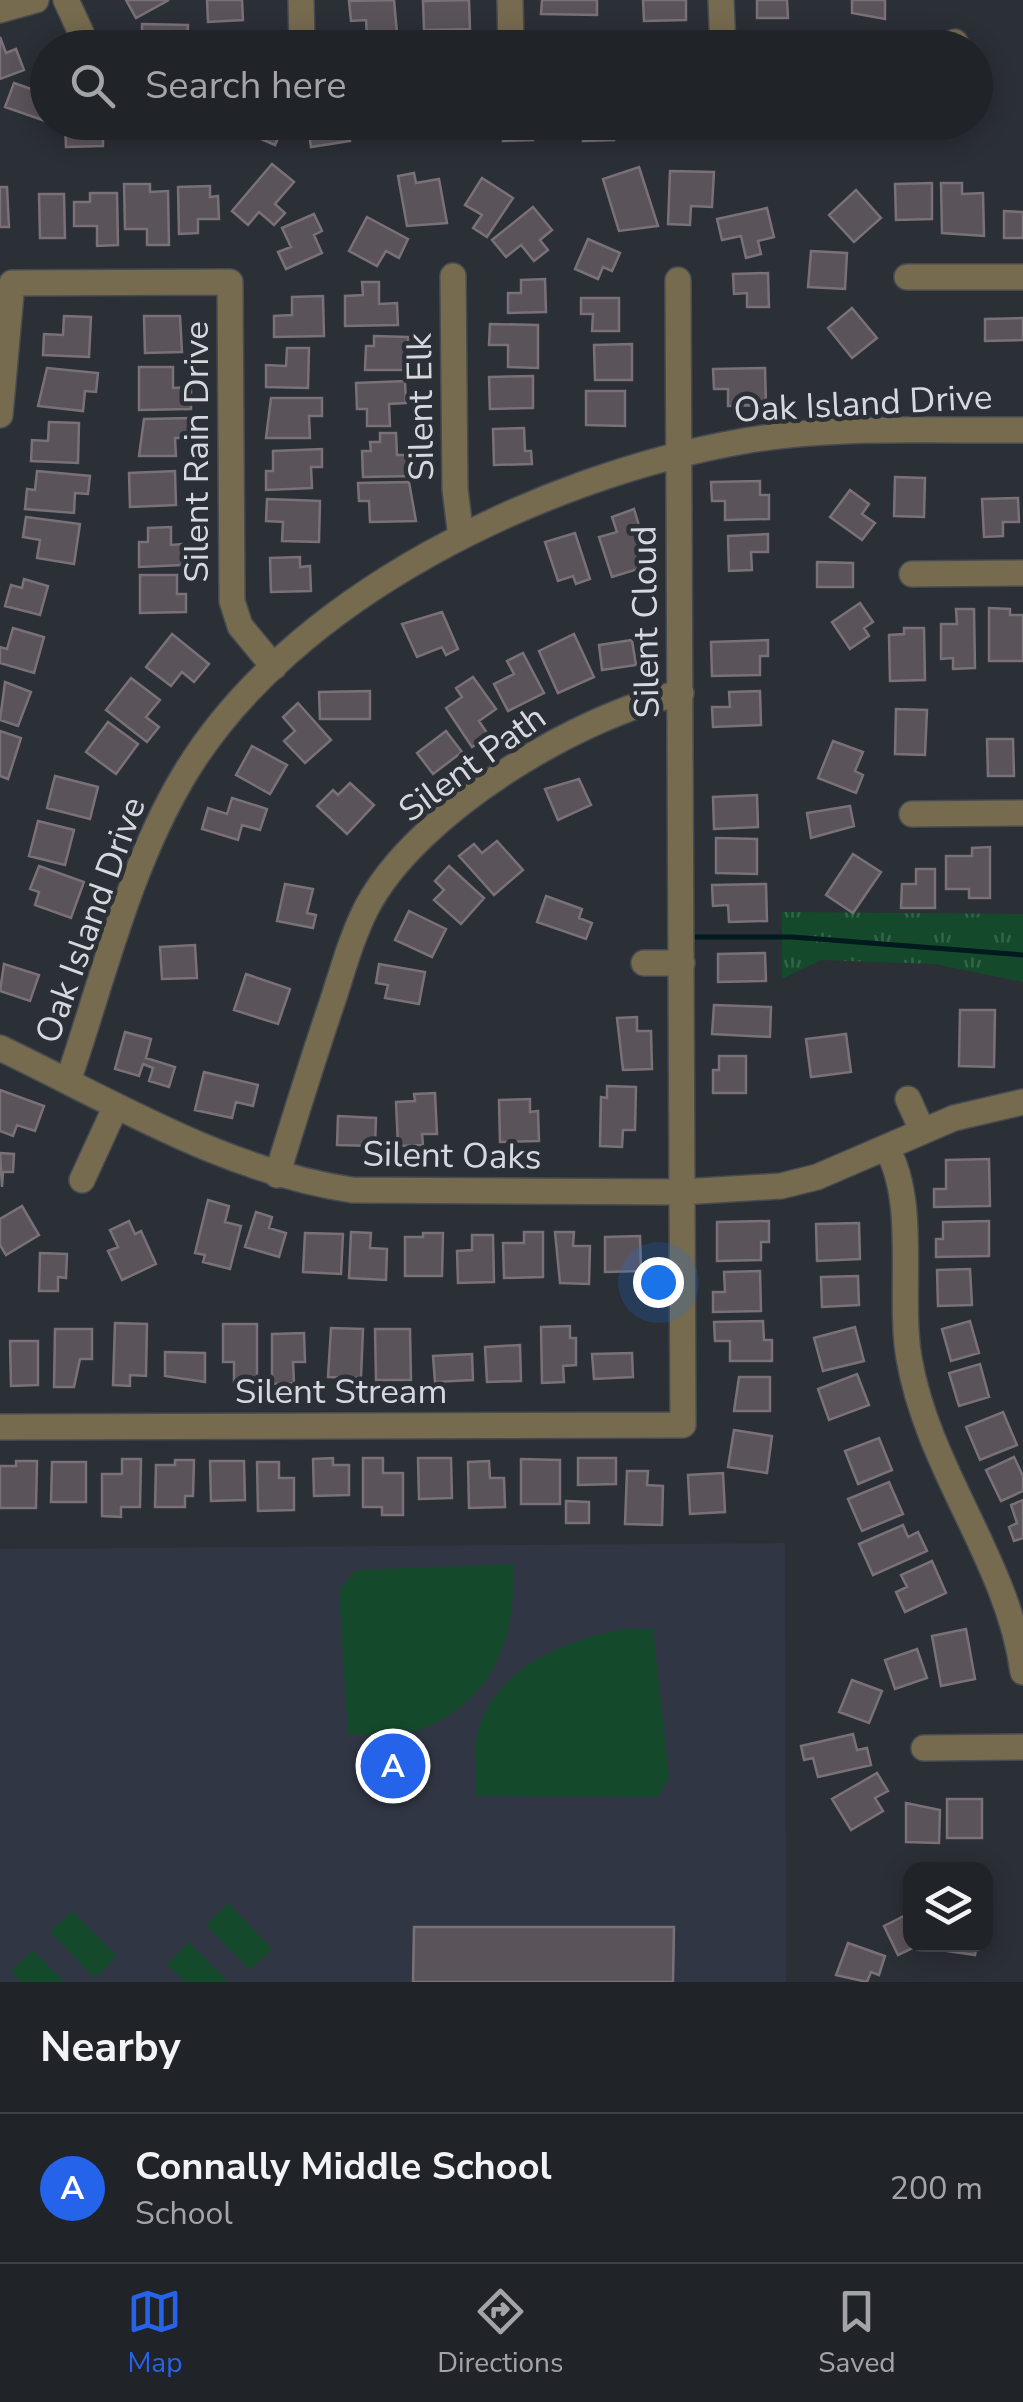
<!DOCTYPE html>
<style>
:root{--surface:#202328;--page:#2d2f34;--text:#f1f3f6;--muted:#a2a4a8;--line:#3d4045;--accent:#2563eb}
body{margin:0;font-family:"Nunito Sans",sans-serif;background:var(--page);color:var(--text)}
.controls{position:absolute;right:30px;bottom:30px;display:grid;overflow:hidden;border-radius:20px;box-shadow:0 5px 25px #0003}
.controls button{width:90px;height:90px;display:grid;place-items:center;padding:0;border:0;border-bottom:2px solid var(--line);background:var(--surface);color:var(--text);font:50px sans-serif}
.you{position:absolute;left:658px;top:1282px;width:35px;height:35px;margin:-25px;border:8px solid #fff;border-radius:50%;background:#1a73e8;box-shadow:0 0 0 15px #1a73e833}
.badge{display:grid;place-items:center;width:65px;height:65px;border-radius:50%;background:var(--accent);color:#fff;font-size:32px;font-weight:700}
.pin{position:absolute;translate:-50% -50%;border:5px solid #fff;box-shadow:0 2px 10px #0006}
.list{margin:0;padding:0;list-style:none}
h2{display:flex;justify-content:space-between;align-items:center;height:130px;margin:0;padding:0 40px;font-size:42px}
h2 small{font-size:32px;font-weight:400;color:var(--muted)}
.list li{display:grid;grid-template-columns:65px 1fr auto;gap:30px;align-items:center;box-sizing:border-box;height:150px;padding:0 40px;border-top:2px solid var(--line)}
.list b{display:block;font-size:38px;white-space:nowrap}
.list p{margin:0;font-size:32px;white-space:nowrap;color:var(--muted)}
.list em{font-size:32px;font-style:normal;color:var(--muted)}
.icon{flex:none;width:55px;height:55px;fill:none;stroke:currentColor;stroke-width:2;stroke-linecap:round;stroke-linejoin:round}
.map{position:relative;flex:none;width:1023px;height:1982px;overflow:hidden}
.search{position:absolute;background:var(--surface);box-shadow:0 5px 25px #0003;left:30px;right:30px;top:30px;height:110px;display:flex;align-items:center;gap:25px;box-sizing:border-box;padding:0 35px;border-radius:55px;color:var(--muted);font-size:38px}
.sheet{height:280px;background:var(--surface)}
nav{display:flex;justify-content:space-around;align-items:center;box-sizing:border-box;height:140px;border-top:2px solid var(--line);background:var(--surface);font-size:28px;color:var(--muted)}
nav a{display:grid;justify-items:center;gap:5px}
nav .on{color:var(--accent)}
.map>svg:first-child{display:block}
.built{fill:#303643}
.grass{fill:url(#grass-tufts)}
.pitch{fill:#144a2b}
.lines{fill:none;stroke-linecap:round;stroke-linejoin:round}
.stream{stroke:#001a1e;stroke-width:5}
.building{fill:#5b535a;stroke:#797177;stroke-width:2.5}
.minor-casing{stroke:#464a51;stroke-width:28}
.minor{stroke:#766a4f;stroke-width:25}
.labels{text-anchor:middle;stroke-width:9;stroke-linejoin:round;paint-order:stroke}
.street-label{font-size:35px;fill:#d6d8dd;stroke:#2b2f36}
</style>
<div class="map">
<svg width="1023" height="1982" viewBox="0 0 1023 1982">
<defs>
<pattern id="grass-tufts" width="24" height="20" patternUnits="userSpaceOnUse" patternTransform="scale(2.5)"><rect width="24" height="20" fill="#144a2b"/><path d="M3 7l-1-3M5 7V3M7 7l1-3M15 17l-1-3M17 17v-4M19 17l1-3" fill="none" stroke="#356349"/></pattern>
</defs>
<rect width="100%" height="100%" fill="#2b2f36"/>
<!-- built -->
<path class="built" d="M785,1543L786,1982H0V1549Z"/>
<!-- grass -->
<path class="grass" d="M782,912L1023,914V982L935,964L821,960L782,979Z"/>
<!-- pitch -->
<path class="pitch" d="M514,1564C515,1637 497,1696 425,1728C404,1737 371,1733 348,1735L339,1590L356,1570Z
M624,1629H653L669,1778L658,1797L476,1796C476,1780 474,1764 475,1748C483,1673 560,1641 624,1629Z
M228,1903L272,1949L250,1970L206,1925Z
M72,1911L117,1956L95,1978L50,1932Z
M189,1942L228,1982H185L167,1964Z
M33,1950L64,1982H21L11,1971Z"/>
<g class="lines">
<!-- stream -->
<path class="stream" d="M692,937H792L1023,955"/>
</g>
<!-- building -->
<path class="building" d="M126,0H169L136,18Z
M207,0H242L243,20L208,22Z
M394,0L397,33L367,36L366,20L351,21L349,1Z
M469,0L470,29L424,30L423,1Z
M542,0H597V15L541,14Z
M643,0H686V20L644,21Z
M757,0H787L788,18H757Z
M852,0H885V19L852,13Z
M142,24L188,25L187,48H142Z
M0,37L6,53L16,49L24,70L0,79Z
M14,83L48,95V122L5,107Z
M65,122H103V146L66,147Z
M238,122H285L275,145L236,128Z
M307,122H347L350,141L311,147Z
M449,122H479L472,138L447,127Z
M502,122H532L533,140L503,141Z
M583,122H614V140L583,141Z
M625,122H655V132H625Z
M705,122H737L736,137L705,136Z
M789,122H820L821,136L790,137Z
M830,122H862V138H830Z
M272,164L294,182L275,204L285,213L274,225L259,212L248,225L232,211Z
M639,167L658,226L619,231L603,179Z
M670,171L714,172L712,207L691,206L690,225L668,224Z
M414,173L416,183L439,179L447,223L407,226L398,176Z
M482,178L513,198L487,237L473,228L482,215L465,205Z
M932,183V219L896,220L895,184Z
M941,183H962V194L983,193L984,236L942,233Z
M124,184H150V192L168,191L169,245H147V229H125Z
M210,186V197L218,196L219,219H198V233L179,234L178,187Z
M0,187H7L9,227H0Z
M856,190L881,218L854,242L829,215Z
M90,193H117L118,245L97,246V226H74V202H90Z
M39,194H64L65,238H40Z
M533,207L552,230L540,240L548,250L534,261L521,245L506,257L492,240Z
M767,208L774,237L758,241L761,254L746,258L741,236L722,240L717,219Z
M1004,211L1023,212V238H1004Z
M314,214L322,231L314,235L322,253L286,269L278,252L291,247L282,228Z
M367,217L408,239L399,258L386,251L377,266L349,251Z
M588,239L620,253L612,271L603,267L598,279L575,269Z
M811,251L847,253L845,289L808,287Z
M768,273L769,307H747V293L734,294L733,274Z
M545,279L546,312L508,313V293H521V280Z
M362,282H379V304L397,303L398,325L345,326V296L363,295Z
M323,296L324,336L274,337V316L292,315V297Z
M581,298H619V331H592L593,314H581Z
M852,308L877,338L852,358L828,328Z
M64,316L91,317L89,357L43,355L44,334L63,335Z
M144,316H180L182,352L145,353Z
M1023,318V340L985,341V319Z
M490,324L538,325V368L508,367V345H489Z
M374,336L408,337V370H365L366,346H374Z
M632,344V380H595L594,345Z
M287,348H309L308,388L266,387V365L286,366Z
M139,367H173V388L191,387V409L139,410Z
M47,368L98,373L96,392L85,391L83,411L38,406Z
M765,368L766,405L728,406V389H714L713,369Z
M533,376V408L490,409L489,377Z
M405,381L406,403L389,404L390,426H367V409H357L356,383Z
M586,391H625V426L586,425Z
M271,398H322V416H309L310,438H266Z
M191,418V438H175L176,456H139L144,419Z
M49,422L79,423L78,463L31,461L32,440L48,441Z
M524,428L525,451H531L532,464L494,465L493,429Z
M380,433H396L397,455H415L416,476L363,477L362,451H371L370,442H380Z
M322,449V467H311L312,488L266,490V471H273V451Z
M37,471L90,476L88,494L75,493L74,513L25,509L27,489L35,490Z
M175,471L176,505L130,507L129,473Z
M895,477L925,478L924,517L894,516Z
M760,481V495H769V519L725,520V501H712L711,482Z
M409,482L416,521L370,522L369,501H359L358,483Z
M850,490L869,504L862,514L875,523L862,540L830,517Z
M1018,498L1019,522H1003V536L984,537L982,499Z
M267,499L320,501L319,542L282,541L283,522L266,521Z
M634,509L651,565L612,577L599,537L617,532L612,517Z
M26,517L80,524L74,564L37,558L40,540L23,537Z
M171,527V545L182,544L183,565L139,567V542H148V528Z
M575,533L590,579L576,584L573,576L558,581L545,542Z
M768,534V552H751L752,570L729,571L728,536Z
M300,557V567L310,566L311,591L271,592L270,558Z
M817,562L853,563V587H817Z
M140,575H177V594H186V612L140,613Z
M24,579L48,586L40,615L5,606L11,585L22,588Z
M860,603L873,622L864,628L869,636L850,649L832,622Z
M989,608L1010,609V615H1023V661H989Z
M956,609H974L975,668L953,669V658L941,659V624H957Z
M442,612L458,649L446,655L442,647L417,657L402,624Z
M13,628L44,637L34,673L0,663V647L7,649Z
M904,628H924L925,680L890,681L889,635L904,634Z
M172,634L209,664L194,682L182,672L171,686L146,667Z
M574,634L594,677L558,693L539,651Z
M632,640L636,665L602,670L599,645Z
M768,640V656H760V675L712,676L711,642Z
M523,653L544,693L508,711L494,684L514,674L507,661Z
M473,677L496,709L479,721L489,736L472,747L446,708L462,697L456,688Z
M131,678L160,700L146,717L159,727L147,742L106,710Z
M5,682L31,692L18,726L0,720Z
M370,691V719H320L319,692Z
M760,691L761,725L713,727L712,707H730L729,692Z
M298,703L331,740L305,763L284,741L295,731L283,717Z
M896,709L927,710L925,755L895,754Z
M108,722L138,744L116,774L86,752Z
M0,731L21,738L8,779L0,776Z
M446,731L462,752L433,774L417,753Z
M987,739H1013L1014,776H988Z
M833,741L863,752L855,771L863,775L856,793L818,778Z
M252,746L287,765L270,794L236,775Z
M55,776L98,787L90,819L47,808Z
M579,779L591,805L558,820L545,789Z
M350,783L374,805L347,834L317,806L333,790L338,795Z
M757,795L758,827L714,829L713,797Z
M232,798L267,809L260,830L242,825L238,840L202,829L208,808L227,814Z
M850,806L854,826L811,838L807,813Z
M38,821L74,830L65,865L29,856Z
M716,838L757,839V874L716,873Z
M497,841L523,870L494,895L459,856L474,844L482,853Z
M990,847V898H969V889H946V856H972V848Z
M853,854L881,872L853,913L826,895Z
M39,866L84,882L71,918L35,905L39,892L30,889Z
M449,866L484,898L461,924L434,900L444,890L435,881Z
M916,869H935V908H901L902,884H916Z
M285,884L313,889L307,913L316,915L313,928L277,921Z
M766,884L767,921L729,922L728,905L713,906L712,885Z
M546,896L582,909L579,918L592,923L586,939L537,922Z
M409,911L446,929L432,957L395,940Z
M195,945L197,978L162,979L160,947Z
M765,953L766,981L718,982V954Z
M4,964L39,975L30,1001L0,991Z
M379,964L425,972L419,1004L385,998L388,985L376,983Z
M246,974L290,989L278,1024L234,1010Z
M714,1005L771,1007L770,1037L712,1034Z
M960,1010H995L994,1067L959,1066Z
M637,1017V1031H651L652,1069L623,1070L617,1018Z
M125,1032L151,1039L146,1058L175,1067L169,1087L149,1081L153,1068L143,1064L139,1076L115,1069Z
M846,1034L851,1072L811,1077L806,1039Z
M719,1056H746V1093H713V1070H719Z
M204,1072L258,1085L253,1106L236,1102L232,1118L195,1110Z
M607,1086L636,1087L635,1130H623L622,1147L600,1146L601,1097L607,1098Z
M0,1090L44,1106L35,1131L17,1125L13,1136L0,1131Z
M435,1093L437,1134H422L423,1145L398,1146L396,1102L415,1101L414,1094Z
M530,1099V1112L538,1111L539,1141L500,1142L499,1100Z
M338,1116L376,1118L375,1146L337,1145Z
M0,1153L14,1154L13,1172H3L2,1187Z
M989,1159L990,1206L934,1207V1189H946V1160Z
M208,1200L229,1206L225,1222L241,1226L230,1269L203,1262L205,1255L195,1253Z
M22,1206L39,1235L6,1255L0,1245V1219Z
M256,1212L272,1217L269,1228L286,1233L279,1257L245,1247Z
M129,1221L135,1234L141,1231L156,1264L122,1280L108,1251L118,1247L110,1230Z
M769,1221V1242H761V1260L717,1261V1222Z
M989,1221V1256L936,1257V1239H943V1222Z
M859,1223L860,1259L817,1261L816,1224Z
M351,1232L371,1233L370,1248L387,1249L386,1280L349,1278Z
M524,1232H543V1277L504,1278L503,1243H524Z
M555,1232H574L573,1246H590L589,1284L560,1283Z
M305,1233L343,1234L341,1274L303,1272Z
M423,1233H443L442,1276H405V1237H423Z
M472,1235H493L494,1282L458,1283L457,1251L472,1250Z
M640,1236L641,1271L605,1272V1237Z
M40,1253L67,1254L66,1278L58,1277V1291H39Z
M970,1269L972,1305L938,1306L937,1270Z
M760,1271L761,1311L713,1312V1292H725L724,1272Z
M858,1276L859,1305L822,1307L821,1277Z
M763,1321L764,1340H772V1361H730V1341H715L714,1322Z
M970,1321L979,1353L951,1361L942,1329Z
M115,1323L147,1324L146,1376L130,1375V1386L113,1385Z
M223,1324H257V1381L234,1382V1362H223Z
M570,1326V1338H576V1365L563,1366L564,1382L542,1383L541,1327Z
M855,1327L864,1361L823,1371L814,1338Z
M331,1328L363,1329L361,1378L328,1377Z
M55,1329H92V1359H80L74,1387H54Z
M375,1329H410L411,1380H376Z
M304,1333L305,1362H293L294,1383L272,1384V1334Z
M10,1341H38V1385L11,1386Z
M520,1345L521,1381L487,1382L485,1347Z
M165,1352L205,1353V1382L165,1376Z
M632,1353L633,1377L594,1379L592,1354Z
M472,1354L473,1380L435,1382L433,1356Z
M980,1364L989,1397L959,1406L949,1373Z
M857,1374L869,1405L829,1420L818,1389Z
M739,1377H770V1411H734Z
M1003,1412L1017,1445L980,1460L966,1427Z
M734,1430L772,1436L767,1473L728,1467Z
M879,1438L892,1470L858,1484L845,1451Z
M1014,1457L1023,1476V1491L1001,1501L986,1470Z
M333,1458V1465H349V1495L314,1496L313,1459Z
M363,1458H383V1473H403V1515H382V1507H363Z
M418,1458H451L452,1498L419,1499Z
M578,1458H616V1484L578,1485Z
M122,1459H141L140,1507H121V1517L102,1516V1474H122Z
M521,1459L560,1460V1504H521Z
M175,1460H194L193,1496H185V1507H155L156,1465H175Z
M16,1461H37L36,1508H0V1466H16Z
M210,1461H244L245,1500L211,1501Z
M489,1461L490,1478H504L505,1507L469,1508L468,1462Z
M52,1462H86V1502H51Z
M257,1462H279V1478H294V1510L258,1511Z
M627,1471H648L647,1485L663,1486L662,1525L625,1524Z
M723,1473L725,1512L690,1514L688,1475Z
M889,1482L903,1514L862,1531L848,1499Z
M1023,1500V1538L1014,1541L1009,1527L1017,1523L1011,1505Z
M566,1501L589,1502V1523H566Z
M903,1525L908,1537L918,1532L927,1551L873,1575L859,1544Z
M932,1561L946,1593L905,1612L896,1592L907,1587L901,1575Z
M966,1629L975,1679L941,1686L932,1636Z
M917,1649L927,1678L895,1689L885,1660Z
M852,1680L882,1691L869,1723L839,1712Z
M853,1734L857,1750L867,1748L871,1765L818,1777L813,1758L804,1760L801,1746Z
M877,1773L888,1791L875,1798L883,1811L851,1830L832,1799Z
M947,1799H982V1838H947Z
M906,1803L940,1810L939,1843L906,1842Z
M910,1913V1944H921L898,1955L884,1926Z
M414,1927H674L673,1982H413Z
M848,1943L885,1956L879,1975L871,1972L867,1982L836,1975Z
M941,1944H977L975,1955L940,1950Z"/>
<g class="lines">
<!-- minor casing -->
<g class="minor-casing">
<path id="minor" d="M66,0L88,48
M301,0L302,45
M510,0L511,48
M721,0L723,48
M0,10L36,0
M943,48L955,42
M453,276L455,489L461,537
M907,277H1023
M0,415L12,283L230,282L232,601L240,626L274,667
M912,574L1023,573
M912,814L1023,813
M644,963H682
M0,1048C115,1103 225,1171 352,1190L682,1192L781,1186L817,1177L954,1118L1023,1102
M68,1081C103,979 128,870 183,777C290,596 544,476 744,441C835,425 931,431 1023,430
M908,1099L922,1130
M887,1149C918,1204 898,1294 909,1358C928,1470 1008,1561 1023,1672
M277,1175C295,1117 313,1058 333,1000C343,969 352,936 367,907C417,812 578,715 681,693
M82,1180L116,1106
M0,1427L683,1425L678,280
M924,1748L1023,1747"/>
</g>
<!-- minor -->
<use href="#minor" class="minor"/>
</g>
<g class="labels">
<!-- street labels -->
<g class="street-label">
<text transform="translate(863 403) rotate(-3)" y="12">Oak Island Drive</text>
<text transform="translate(420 407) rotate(-91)" y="12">Silent Elk</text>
<text transform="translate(196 452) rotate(-90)" y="12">Silent Rain Drive</text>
<text transform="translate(645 622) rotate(-91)" y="12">Silent Cloud</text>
<text transform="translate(472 763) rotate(-36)" y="12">Silent Path</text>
<text transform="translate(90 920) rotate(-70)" y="12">Oak Island Drive</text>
<text transform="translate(452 1155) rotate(1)" y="12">Silent Oaks</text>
<text x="341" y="1403">Silent Stream</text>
</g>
</g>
</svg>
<div class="controls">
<button><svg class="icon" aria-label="layers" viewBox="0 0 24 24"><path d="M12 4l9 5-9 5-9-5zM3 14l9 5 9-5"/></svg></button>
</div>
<div class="you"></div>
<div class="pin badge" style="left:393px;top:1766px">A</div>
<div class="search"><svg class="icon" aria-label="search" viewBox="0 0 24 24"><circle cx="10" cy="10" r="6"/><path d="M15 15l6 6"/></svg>Search here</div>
</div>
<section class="sheet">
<h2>Nearby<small></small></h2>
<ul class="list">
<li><span class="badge">A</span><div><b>Connally Middle School</b><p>School</p></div><em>200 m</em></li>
</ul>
</section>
<nav>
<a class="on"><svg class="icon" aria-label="map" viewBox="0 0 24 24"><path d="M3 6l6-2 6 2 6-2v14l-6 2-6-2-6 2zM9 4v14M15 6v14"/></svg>Map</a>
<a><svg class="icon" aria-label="directions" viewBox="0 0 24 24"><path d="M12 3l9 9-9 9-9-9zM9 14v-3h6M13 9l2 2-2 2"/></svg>Directions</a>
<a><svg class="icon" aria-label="saved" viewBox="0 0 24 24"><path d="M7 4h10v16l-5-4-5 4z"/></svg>Saved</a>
</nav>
